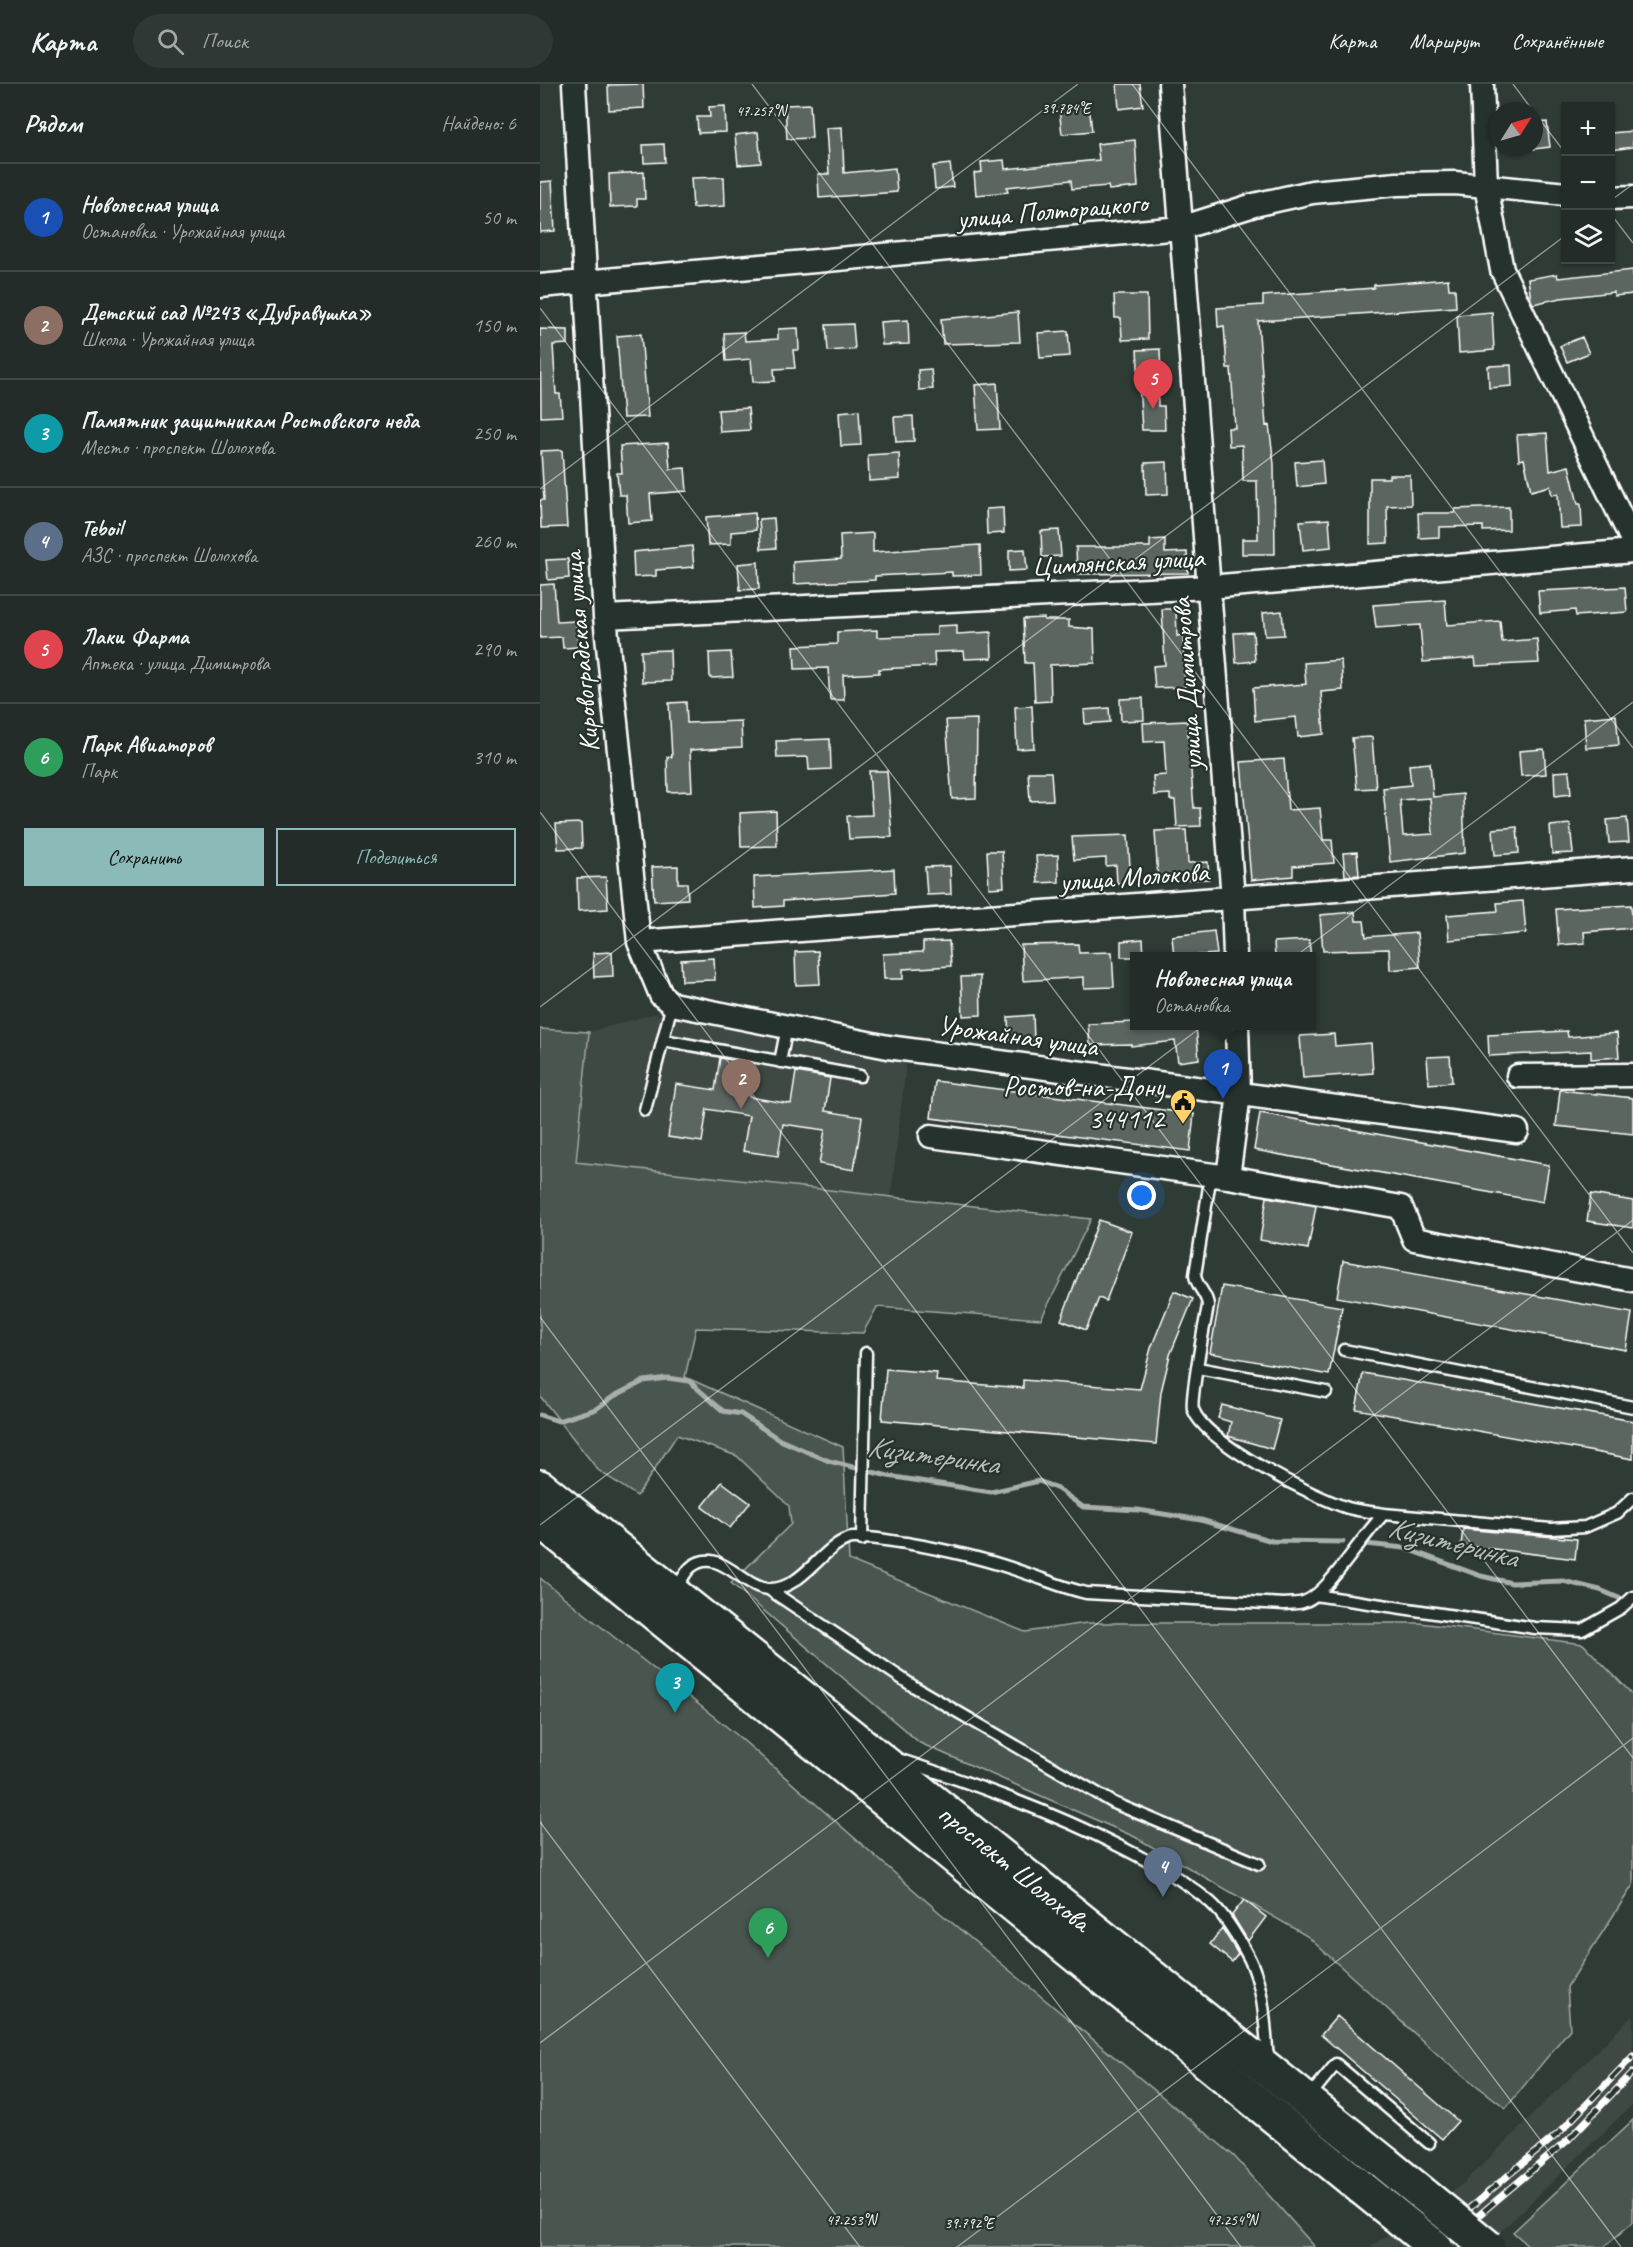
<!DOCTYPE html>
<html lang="ru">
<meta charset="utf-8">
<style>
:root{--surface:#232c28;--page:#2f3834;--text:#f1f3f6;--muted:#a3a7a8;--line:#404845;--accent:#8bbbb9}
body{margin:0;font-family:Caveat,sans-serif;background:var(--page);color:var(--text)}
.controls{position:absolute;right:18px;top:18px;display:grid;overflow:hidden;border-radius:0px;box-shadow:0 2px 4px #0004}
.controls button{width:54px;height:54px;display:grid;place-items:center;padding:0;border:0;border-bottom:2px solid var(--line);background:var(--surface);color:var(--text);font:30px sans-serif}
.compass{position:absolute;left:949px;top:18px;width:54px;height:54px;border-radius:50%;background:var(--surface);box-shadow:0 2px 4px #0004;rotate:53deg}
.you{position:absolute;left:602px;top:1112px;width:21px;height:21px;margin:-15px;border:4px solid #fff;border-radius:50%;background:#1a73e8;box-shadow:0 0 0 9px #1a73e833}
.badge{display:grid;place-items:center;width:39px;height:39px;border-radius:50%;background:var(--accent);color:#fff;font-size:20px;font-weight:700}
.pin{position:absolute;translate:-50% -50px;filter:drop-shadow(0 2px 3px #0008)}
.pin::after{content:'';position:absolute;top:32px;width:21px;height:18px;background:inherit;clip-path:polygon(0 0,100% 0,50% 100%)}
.popup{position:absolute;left:590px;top:868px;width:186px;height:78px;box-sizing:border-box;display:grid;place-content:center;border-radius:0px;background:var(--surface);filter:drop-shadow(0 2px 4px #0005);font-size:20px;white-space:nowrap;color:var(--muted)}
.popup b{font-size:22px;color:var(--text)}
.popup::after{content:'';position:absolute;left:50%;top:100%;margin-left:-12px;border:12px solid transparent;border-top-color:var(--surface)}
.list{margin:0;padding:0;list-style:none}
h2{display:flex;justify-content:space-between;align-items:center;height:78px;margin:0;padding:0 24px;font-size:26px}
h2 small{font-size:20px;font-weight:400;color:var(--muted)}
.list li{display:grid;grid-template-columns:39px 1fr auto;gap:18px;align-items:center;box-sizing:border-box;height:108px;padding:0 24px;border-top:2px solid var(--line)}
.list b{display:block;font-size:22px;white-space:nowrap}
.list p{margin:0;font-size:20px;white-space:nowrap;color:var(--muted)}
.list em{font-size:20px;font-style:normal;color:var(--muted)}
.actions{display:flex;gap:12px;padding:18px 24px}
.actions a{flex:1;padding:14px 0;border:2px solid var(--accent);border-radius:0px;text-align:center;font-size:21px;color:var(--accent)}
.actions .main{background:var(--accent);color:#111}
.icon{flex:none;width:33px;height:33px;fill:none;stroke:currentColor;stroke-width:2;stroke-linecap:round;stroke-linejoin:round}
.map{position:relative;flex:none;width:1093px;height:2163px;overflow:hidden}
header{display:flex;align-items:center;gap:36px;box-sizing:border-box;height:84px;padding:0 30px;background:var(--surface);border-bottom:2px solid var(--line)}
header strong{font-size:28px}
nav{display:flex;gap:33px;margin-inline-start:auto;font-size:21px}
.search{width:420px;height:54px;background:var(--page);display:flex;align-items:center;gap:15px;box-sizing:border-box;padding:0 21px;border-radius:33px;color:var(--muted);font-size:22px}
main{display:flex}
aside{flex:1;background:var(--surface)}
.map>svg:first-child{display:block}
.built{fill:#3c4842}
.green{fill:#4a544f;stroke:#a4aaa7;stroke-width:1.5}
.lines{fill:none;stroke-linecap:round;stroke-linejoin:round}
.stream{stroke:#a9afac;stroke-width:5}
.building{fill:#5b6661;stroke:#fff;stroke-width:1.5;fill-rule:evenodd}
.service-casing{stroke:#fff;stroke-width:15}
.minor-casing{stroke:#fff;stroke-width:27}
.primary-casing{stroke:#fff;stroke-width:38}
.service{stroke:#26332d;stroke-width:10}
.minor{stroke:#26332d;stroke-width:22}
.primary{stroke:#26332d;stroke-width:33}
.rail-casing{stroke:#fff;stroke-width:7}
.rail{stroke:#26332d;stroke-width:4.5;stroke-dasharray:14;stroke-linecap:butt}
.primary-bridge-casing{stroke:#fff;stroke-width:38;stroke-linecap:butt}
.primary-bridge{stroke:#26332d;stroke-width:33}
.ticks{fill:none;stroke:#fff;stroke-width:1.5;stroke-opacity:0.45}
.labels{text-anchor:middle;stroke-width:4.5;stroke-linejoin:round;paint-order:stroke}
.street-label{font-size:28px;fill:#fff;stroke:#26332d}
.poi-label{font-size:28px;fill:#fff;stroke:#26332d;text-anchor:end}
.water-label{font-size:30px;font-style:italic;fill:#b8bcba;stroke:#26332d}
.ticks-label{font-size:15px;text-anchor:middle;fill:#fff;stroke:#26332d;stroke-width:4.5;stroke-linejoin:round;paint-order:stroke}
</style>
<header>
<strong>Карта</strong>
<div class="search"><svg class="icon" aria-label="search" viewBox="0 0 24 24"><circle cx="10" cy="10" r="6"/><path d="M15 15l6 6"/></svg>Поиск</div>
<nav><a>Карта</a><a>Маршрут</a><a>Сохранённые</a></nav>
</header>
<main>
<aside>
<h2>Рядом<small>Найдено: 6</small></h2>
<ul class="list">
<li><span class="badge" style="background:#1a4fb4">1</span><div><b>Новолесная улица</b><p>Остановка · Урожайная улица</p></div><em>50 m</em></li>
<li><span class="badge" style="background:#8d6e63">2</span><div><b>Детский сад №243 «Дубравушка»</b><p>Школа · Урожайная улица</p></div><em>150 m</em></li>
<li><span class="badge" style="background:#0f9aa8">3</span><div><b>Памятник защитникам Ростовского неба</b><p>Место · проспект Шолохова</p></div><em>250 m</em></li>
<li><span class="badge" style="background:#5c6f8a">4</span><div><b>Teboil</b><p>АЗС · проспект Шолохова</p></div><em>260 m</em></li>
<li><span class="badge" style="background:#e0444e">5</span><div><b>Лаки Фарма</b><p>Аптека · улица Димитрова</p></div><em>290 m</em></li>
<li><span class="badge" style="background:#2e9e5b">6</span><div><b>Парк Авиаторов</b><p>Парк</p></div><em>310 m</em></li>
</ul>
<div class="actions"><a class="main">Сохранить</a><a>Поделиться</a></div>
</aside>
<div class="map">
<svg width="1093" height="2163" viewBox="0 0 1093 2163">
<rect width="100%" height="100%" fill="#2f3b35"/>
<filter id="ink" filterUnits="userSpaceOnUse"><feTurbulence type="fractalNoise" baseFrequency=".0167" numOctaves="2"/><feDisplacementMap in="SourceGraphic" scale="12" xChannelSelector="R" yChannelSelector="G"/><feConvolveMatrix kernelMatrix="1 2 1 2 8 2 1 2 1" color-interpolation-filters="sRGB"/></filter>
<g filter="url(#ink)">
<!-- built -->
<path class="built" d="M113,930L367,972L351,1113L36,1078L49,948Z
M1093,1931V2020L945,2163H830L924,2099Z"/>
<!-- green -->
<path class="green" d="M0,945L49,948L36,1078L551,1135L501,1235L337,1223L323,1249L156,1244L145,1293L303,1363L309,1476L485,1548L547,1539H880L1043,1560L1090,1608L1093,1612V1801L1027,1903L1030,1945L966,2024L907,1979L767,1852L595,1753L380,1659L191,1499L251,1440L249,1422L197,1372L137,1351L97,1412L58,1386L0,1312Z
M0,1494L197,1651L399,1828L694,2072L775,2163H0Z
M1093,2036V2138L1064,2163H990L973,2148Z"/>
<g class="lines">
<!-- stream -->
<path class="stream" d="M0,1331L18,1337L56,1325L74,1312L104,1297L127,1294L149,1297L183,1327L201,1330L240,1356L289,1377L348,1392L451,1408L499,1397L518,1405L543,1423L598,1426L661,1436L732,1457L803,1458
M826,1460L864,1464L941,1492L972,1499L1023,1497L1060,1506L1093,1520"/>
</g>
<!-- building -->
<path class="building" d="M103,0L104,24L69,26L68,1Z
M577,0H600L603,22L579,25Z
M270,20L272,54L247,55L245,21Z
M549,21L552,47L522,50L519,24Z
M185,22L186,48L158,49L157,33H170L169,23Z
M1007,38L1010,63L994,65V39Z
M302,43L304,89L355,84L357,108L279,114L278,90H289L286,44Z
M1093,47V63L1071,66V49Z
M218,48L221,79L198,81L195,51Z
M595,56L598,103L569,106L568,102L532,105L531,96L467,103L468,108L436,111L434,89L442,88L441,78L464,76L465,85L559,76L557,60Z
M124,60L125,78L104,79L103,61Z
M410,80L413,103L395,105L393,82Z
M104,88L105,115H97V122L70,123L69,90Z
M184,93L185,122L153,124L151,94Z
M12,97L15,147L0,148V98Z
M1093,186V210L1074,212V208L1021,214L993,220L991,216L988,195L1017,190L1018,194Z
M908,195L909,205H915L916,223L718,237L726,342L729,341L734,380L735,470H702V455H718L717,397H703L702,361L689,362L688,344H695L691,284H687L684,242L678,243L677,224L723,221V212L834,204V201Z
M574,211H607L608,255L582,256L581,234H575Z
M478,228L480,258L403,260L401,235Z
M952,228L954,266L919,269L917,231Z
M368,236L369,260L342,261L340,238Z
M313,240L315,265L288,267L286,241Z
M258,244L259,266H253L255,284L234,285L235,297L213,298L211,275L186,277L184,249L204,248L205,257L238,255V245Z
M0,245L28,246V260L13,261L16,310H20L22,332L1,333Z
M528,247L530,272L500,274L498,249Z
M101,250L108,333L83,334L77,252Z
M1042,253L1049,269L1027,278L1020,262Z
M620,265L621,293H617L618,322H624L625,346H602L597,266Z
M971,281L972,302L949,304L948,282Z
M391,285L393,305L379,306L378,286Z
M457,299L460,345L438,346L435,301Z
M208,324L210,346L180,348L178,326Z
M319,326L321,361L301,362L299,328Z
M373,332L374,357L356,358L354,333Z
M1007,349L1010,387L1029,382L1038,420H1041L1042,443L1020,444L1018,410L1012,411L1010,402L991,407L984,375L979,376L977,351Z
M128,359L130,385L145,384L147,407L110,410L112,437L88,439L86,411H79L77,389H82L80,362Z
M22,366L27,443L1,444L0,416H4L1,367Z
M359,369L360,395L329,397L328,371Z
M782,376L784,400L757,403L755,378Z
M627,378L628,410L606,411L605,379Z
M849,391H870L871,421L847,422L848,459L830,460V394H849Z
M969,423V446L943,447V442L899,443V453L879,454L878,429H915V425Z
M463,424L464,449L447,450L446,425Z
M215,429L216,446L191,448V460L168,461L166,433Z
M234,434L236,464L221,465L219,435Z
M789,435L791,463L763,466L760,437Z
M519,446L521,472L502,473L501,447Z
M333,449V468L440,461L441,491L412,492V488L335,492V496L254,500L253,478L301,475L300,451Z
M625,455V469L647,468L648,489L537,490L536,463H610V456Z
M152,462L154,483L116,486V492L94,493L93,468Z
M485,465L487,486L469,487V466Z
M28,475L29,494L8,496L6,476Z
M218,478L219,505L200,506L198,480Z
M14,500L17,538L36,537L38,563L23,564L22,553L0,554V501Z
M1085,503L1087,528L1036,532L1035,526L1000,529L998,507Z
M905,516L907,541L960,537L962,558L997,555L999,579L936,582L935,574L883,578L880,541L836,544L833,521Z
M622,525H636L637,552L643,551L645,603L615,604L613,582L625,581Z
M742,527L744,551L725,552L723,529Z
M504,534V536H529V543L554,545L555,579L510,581L511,617L495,618L493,579H485L483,535Z
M417,541V550L451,548L452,574L425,575L424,567L394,568L395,582L339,585V589L303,591L304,616H290L288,584L255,585L254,562L297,560V548L337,546V553L397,551V542Z
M713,548L715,577L696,579L694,549Z
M130,566L131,597L102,598L101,567Z
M191,568L193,593L170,594L169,569Z
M801,576L803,606L781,608L784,650L758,653L756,633L715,637L713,604L766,600L764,579Z
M603,614L604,636L581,637L580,615Z
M146,618L147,639L201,637L202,663L150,666L152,707L128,708L127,673H132L129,619Z
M492,622L494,664L477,665L475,623Z
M569,624L570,638L545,640L544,626Z
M1076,631L1079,661L1046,664L1044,634Z
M437,635L436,714L412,715L406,636Z
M647,637L654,724H660L661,742L637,743L635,716H630V710L614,711L613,692L626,691L624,657L604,658L603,639Z
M832,653L836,704L817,705L812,654Z
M290,655L291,685L269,686L268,673L237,674L236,657Z
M1004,665L1006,690L981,692L979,667Z
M744,675L748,726L780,724L783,756H792L794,779L753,782V792L711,796L701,678Z
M890,679L893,713L923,710L925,769L850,778L843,704L871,701L869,681ZM890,714L893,750L863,752L860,716Z
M329,687H347L352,753L309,755L307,732L332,731Z
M1029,687L1031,710L1015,712L1014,688Z
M488,688H511L513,716L490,717Z
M236,727L237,762L201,763L200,729Z
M1087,734L1089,758L1069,759L1067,736Z
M41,739L42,764L18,765L16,740Z
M1030,740L1033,769L1012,770L1010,742Z
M977,743L979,769L955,771L953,745Z
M646,746L648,779L668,778L669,795L618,797L615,747Z
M588,751L591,799H577L576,781L566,782V774L534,776L532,753Z
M447,767H462L464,803L449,804Z
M817,768L819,791L805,792L803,769Z
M518,771L519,798L498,799L496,772Z
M138,782V799H147L148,815L114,817L112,783Z
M410,782L411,810L387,811L385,783Z
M354,785L355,809L243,817V822L215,824L214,793Z
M66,793L68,825L38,827L37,794Z
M983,817L986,849L909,856L907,831L958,827L957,819Z
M1091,821L1093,844L1044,848L1045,859L1019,861L1016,825Z
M815,828L816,837H824L826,853L877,849L880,883L850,886L849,865L783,867L780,831Z
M674,847L677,870L634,873L632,852Z
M603,855L604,873H581V857Z
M769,856L771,873H735L734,858Z
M409,857L411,882L363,885V895H344L343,870L383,868V858Z
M538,860L539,869L572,868L574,903L544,904V893L483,897L481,861Z
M278,867L280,900L256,901L255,868Z
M72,868L73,892L54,893L53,869Z
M174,874L175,896L142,897L141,876Z
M440,892L441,931L423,932L421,893Z
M493,931L494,957L469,958L468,933Z
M594,938V942H656L659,975L638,978L635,957L591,962V960L550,961L548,940Z
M1027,947L1028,953L1077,949L1079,973L1051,975V967L949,972L948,951Z
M794,950L795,962L831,959L833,989L763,994L760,952Z
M910,972L912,998L889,1000L887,973Z
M180,974L214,980L209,1013L251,1020L256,988L290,994L285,1027L322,1033L314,1086L279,1080L285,1046L243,1040L238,1072L203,1067L209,1032L167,1025L162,1058L128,1053L136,1000L175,1006Z
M395,997L654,1030L650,1067L391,1034Z
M1020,1006L1093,1014V1050L1016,1042Z
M720,1029L1009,1081L1003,1118L714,1066Z
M1051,1110L1093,1117V1144L1047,1137Z
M727,1113L776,1122L768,1165L720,1156Z
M559,1136L592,1148L566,1217L559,1214L546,1246L521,1236Z
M803,1177L1092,1229L1086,1266L797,1213Z
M682,1202L802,1223L789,1291L670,1269Z
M634,1207L653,1215L630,1271L621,1308L616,1360L342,1336L346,1285L397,1289L396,1297L483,1304V1296L600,1305L611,1264Z
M823,1289L1093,1337V1375L816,1325Z
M682,1321L740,1336L732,1365L688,1352L691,1338L678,1334Z
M182,1398L210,1419L190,1444L162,1423Z
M923,1445L1037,1455L1035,1475L921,1461Z
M704,1816L726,1833L708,1857L692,1831Z
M682,1844L698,1870L692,1878L670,1860Z
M797,1932L918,2037L902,2055L781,1951Z"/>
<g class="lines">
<!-- service casing -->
<g class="service-casing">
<path id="service" d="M123,956L320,992
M240,978L247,943
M105,1026L132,920
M671,1090L655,1191C656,1203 668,1210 668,1222C665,1237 650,1316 653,1325C664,1359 774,1413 808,1424C819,1427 832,1428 844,1430
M804,1266L1093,1323
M658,1284L786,1308
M322,1456L326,1269
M136,1506C140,1499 145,1488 151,1483C178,1461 202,1503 228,1505C261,1508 285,1458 312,1454C330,1452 349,1457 366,1459C407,1466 447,1475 485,1489C506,1496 524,1504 546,1509L744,1520C750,1519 757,1520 763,1518C787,1512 822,1451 844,1430L1011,1445L1045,1443L1077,1429L1093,1414
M230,1506L373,1602L574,1719L719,1780
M775,1511L995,1544L1042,1546L1081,1524L1093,1513
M361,1676C436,1701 510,1727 581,1763C612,1779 643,1795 670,1818C686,1832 699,1855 709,1874C725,1905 725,1943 728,1977
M769,2013L796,1980L889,2059"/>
</g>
<!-- minor casing -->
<g class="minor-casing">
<path id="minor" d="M34,0L65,533L99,858L121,911L132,920L348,963L977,1047
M630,0L693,815L695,872
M942,0L946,102L962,186L1093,458
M1070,114L1093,113
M0,202L641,144L714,121L772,108L857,100L915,99L1026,110
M65,533L669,503L1093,467
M99,858L1093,784
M978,992L1093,991
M391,1052L688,1093L861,1123L874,1155L1093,1196
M688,1093L699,1010L697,942"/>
</g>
<!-- primary casing -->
<g class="primary-casing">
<g id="primary">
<path id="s1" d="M0,1403L846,2080"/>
<path d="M0,1436L822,2104"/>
</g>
</g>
<!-- service -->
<use href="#service" class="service"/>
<!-- minor -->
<use href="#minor" class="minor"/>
<!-- primary -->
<use href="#primary" class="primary"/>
<!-- rail casing -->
<g class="rail-casing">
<path id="rail" d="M883,2163L1020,2048L1093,1972
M901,2163L1028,2056L1093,1988"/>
</g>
<!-- rail -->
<use href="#rail" class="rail"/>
<!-- primary-bridge casing -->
<g class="primary-bridge-casing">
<path id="primary-bridge" d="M846,2080L948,2163
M822,2104L895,2163"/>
</g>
<!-- primary-bridge -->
<use href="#primary-bridge" class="primary-bridge"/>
</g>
</g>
<!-- ticks -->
<path class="ticks" d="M212,0L1093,1169M592,0L1093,664M973,0L993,27M994,28L1026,70M1070,117L1093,100M1070,129L1093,159M0,224L1093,1674M0,405L538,0M0,728L1081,2163M0,923L1026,151M0,1233L701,2163M0,1441L1093,618M0,1738L320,2163M0,1959L1093,1136M417,2163L1093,1654"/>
<!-- icons -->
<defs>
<g id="civic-pin" transform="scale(1.35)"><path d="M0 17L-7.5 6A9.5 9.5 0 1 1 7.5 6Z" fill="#ffd166" stroke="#26332d"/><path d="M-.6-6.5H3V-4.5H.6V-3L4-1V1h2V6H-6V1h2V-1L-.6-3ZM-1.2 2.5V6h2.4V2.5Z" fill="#111"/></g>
</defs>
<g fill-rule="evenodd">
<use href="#civic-pin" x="643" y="1018"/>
</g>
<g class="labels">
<!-- street labels -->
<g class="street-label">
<text transform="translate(512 126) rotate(-5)" y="10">улица Полторацкого</text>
<text transform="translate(578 477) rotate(-3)" y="10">Цимлянская улица</text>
<text transform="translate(40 568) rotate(-95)" y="10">Кировоградская улица</text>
<text transform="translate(646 600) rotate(-94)" y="10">улица Димитрова</text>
<text transform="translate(594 792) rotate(-4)" y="10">улица Молокова</text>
<text transform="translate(478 951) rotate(8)" y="10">Урожайная улица</text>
<text dy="10" stroke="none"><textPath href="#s1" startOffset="608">проспект Шолохова</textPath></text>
</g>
<!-- poi labels -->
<g class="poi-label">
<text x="624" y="1012">Ростов-на-Дону<tspan x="624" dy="32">344112</tspan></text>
</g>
<!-- water labels -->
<g class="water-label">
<text transform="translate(393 1371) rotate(8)" y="10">Кизитеринка</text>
<text transform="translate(913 1458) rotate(14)" y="10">Кизитеринка</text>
</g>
</g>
<g class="ticks-label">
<text x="526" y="29">39.784°E</text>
<text x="221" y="32">47.257°N</text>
<text x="311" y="2141">47.253°N</text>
<text x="692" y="2141">47.254°N</text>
<text x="429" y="2144">39.792°E</text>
</g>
</svg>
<div class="controls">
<button>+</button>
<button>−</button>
<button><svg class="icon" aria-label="layers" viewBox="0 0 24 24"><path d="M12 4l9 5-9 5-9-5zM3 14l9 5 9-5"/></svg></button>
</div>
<svg class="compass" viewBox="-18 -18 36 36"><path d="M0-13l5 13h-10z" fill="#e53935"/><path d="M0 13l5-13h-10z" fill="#a3a7a8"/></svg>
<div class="you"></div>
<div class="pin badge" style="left:683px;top:1015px;background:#1a4fb4">1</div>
<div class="popup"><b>Новолесная улица</b>Остановка</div>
<div class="pin badge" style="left:201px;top:1025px;background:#8d6e63">2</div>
<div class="pin badge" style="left:135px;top:1629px;background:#0f9aa8">3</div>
<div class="pin badge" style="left:623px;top:1813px;background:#5c6f8a">4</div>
<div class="pin badge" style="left:613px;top:325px;background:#e0444e">5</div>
<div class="pin badge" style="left:228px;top:1874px;background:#2e9e5b">6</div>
</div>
</main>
